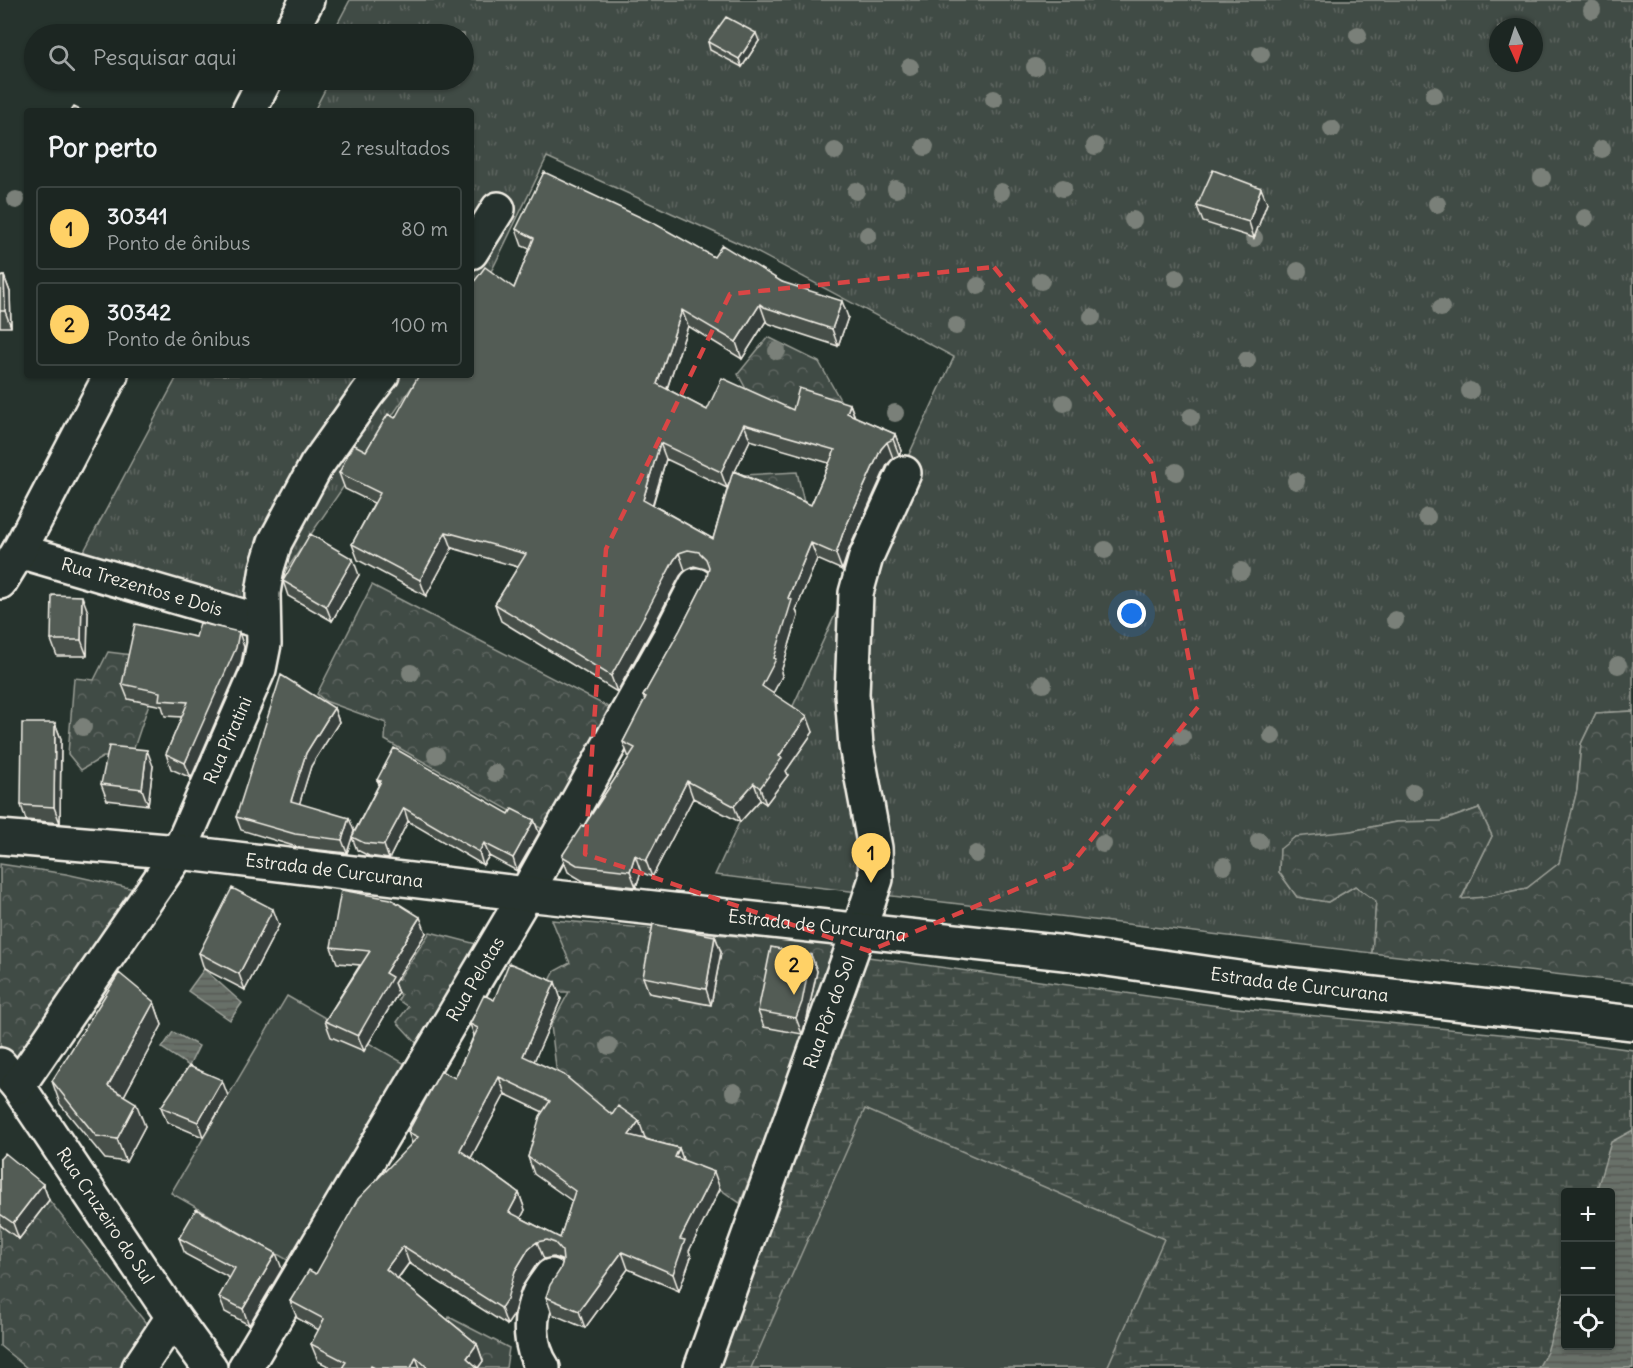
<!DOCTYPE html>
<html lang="pt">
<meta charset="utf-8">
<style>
:root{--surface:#1c2622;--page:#29322f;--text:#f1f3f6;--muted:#a0a5a5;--line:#3a4340;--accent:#ffd166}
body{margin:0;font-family:Delius,sans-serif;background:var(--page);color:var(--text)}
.controls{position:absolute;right:18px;bottom:18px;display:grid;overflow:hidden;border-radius:6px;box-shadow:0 2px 4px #0004}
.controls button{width:54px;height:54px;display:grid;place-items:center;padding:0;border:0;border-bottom:2px solid var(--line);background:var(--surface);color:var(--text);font:30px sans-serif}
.compass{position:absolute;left:1489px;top:18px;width:54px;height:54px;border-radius:50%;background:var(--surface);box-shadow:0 2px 4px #0004;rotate:177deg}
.you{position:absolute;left:1132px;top:614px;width:21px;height:21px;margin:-15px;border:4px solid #fff;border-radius:50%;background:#1a73e8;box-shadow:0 0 0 9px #1a73e833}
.badge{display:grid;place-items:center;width:39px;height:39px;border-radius:50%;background:var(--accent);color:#111;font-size:20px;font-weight:700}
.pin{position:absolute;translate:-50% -50px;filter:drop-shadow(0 2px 3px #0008)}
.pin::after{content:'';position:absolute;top:32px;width:21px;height:18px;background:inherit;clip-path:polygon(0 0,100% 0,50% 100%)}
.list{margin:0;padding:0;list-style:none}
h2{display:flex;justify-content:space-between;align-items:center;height:78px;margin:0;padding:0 24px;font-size:26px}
h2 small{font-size:20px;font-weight:400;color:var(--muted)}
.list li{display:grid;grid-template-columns:39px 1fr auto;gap:18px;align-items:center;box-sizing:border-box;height:84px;margin:0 12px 12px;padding:0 12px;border:2px solid var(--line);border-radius:6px}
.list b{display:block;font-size:22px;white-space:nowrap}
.list p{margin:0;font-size:20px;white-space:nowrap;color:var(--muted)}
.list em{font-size:20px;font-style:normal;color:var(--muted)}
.icon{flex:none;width:33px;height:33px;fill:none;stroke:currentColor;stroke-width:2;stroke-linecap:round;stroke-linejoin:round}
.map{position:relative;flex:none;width:1633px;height:1368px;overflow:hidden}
.search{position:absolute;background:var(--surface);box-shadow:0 2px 4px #0004;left:24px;top:24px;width:450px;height:66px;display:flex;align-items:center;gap:15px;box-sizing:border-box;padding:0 21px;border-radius:33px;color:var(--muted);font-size:22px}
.panel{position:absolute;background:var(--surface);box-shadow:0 2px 4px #0004;left:24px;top:108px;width:450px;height:270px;border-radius:6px}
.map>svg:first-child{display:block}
.grass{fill:url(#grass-tufts);stroke:#9a9e96;stroke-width:1.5;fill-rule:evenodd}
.forest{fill:url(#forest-crowns);stroke:#9a9e96;stroke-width:1.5}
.wetland{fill:url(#wetland-marsh);stroke:#9a9e96;stroke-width:1.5;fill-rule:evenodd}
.park{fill:#414b45;stroke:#9a9e96;stroke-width:1.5}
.water{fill:url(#water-rules);stroke:#9fa39b;stroke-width:1.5}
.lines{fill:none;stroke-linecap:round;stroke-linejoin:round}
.street-casing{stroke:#f4f1e8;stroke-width:38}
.secondary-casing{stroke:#f4f1e8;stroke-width:38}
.primary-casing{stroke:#f4f1e8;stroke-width:38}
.street{stroke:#26332d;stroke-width:33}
.secondary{stroke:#26332d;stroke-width:33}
.primary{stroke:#26332d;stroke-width:33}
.tree{fill:#7a8079}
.wall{fill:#474f49;stroke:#f4f1e8;stroke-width:1.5;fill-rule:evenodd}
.shaded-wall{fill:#39403c;stroke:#f4f1e8;stroke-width:1.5}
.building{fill:#525c55;stroke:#f4f1e8;stroke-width:1.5;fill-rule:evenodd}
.marked{fill:none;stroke:#da4645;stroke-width:4.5;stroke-dasharray:12 8;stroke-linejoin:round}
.labels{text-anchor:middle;stroke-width:5;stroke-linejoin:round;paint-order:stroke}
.street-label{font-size:18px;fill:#f4f1e8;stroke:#26332d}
</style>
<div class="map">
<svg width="1633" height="1368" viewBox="0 0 1633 1368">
<defs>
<pattern id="grass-tufts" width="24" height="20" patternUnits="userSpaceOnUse" patternTransform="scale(1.5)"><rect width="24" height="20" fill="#414b45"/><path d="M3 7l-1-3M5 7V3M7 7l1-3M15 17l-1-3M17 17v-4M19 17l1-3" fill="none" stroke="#5d6560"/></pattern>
<pattern id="forest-crowns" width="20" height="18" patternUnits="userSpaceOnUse" patternTransform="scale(1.5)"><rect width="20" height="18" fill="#414b45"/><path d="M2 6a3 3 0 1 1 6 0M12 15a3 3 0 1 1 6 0" fill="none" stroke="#5d6560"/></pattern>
<pattern id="wetland-marsh" width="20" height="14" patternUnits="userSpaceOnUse" patternTransform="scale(1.5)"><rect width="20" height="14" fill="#414b45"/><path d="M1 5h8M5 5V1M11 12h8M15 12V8" fill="none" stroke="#5d6560"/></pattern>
<pattern id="water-rules" width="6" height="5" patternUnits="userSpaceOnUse" patternTransform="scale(1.5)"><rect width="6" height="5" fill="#676f68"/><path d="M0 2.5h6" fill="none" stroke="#565a55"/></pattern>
</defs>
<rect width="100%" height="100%" fill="#26332d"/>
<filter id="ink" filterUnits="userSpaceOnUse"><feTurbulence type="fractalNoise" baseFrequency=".0167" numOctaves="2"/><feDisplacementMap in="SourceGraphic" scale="12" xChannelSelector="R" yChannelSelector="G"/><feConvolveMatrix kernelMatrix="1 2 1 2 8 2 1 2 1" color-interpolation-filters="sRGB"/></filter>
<g filter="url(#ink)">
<!-- grass -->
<path class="grass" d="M350,0H1633V711L1596,713L1581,744L1577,790L1560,863L1527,888L1485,897L1461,900L1492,836L1479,808L1442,821L1396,822L1351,831L1280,849L1279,872L1297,897L1328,902L1355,886L1376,901L1372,953L715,875L954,357L747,247L547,157L493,268L471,301V111H314L330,80H464V34H332ZM1498,27H1534V63H1498Z
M178,375H420L283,575L247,600L83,553Z"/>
<!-- forest -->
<path class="forest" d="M768,337L819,362L848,414L818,426L752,400L738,374Z
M797,472L806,511L742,475Z
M372,585L612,709L544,830L385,740L386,723L325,701L317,694Z
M108,652L164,659L131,757H103L81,770L68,754L74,678L94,680Z
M1633,711V983L1372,953L1376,901L1355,886L1328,902L1297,897L1279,872L1280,849L1295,837L1351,831L1396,822L1442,821L1479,808L1492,836L1461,899L1485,897L1527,888L1559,863L1577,790L1581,744L1596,713Z
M0,864L66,874L134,889L20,1070L0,1045Z
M552,920L842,945L740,1203L557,1076L551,1025L569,992H544L555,971L570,963Z
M430,932L484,946L421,1048L397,1022L408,1007L398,1000L401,995L374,975L376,969L398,980Z
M49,1200L149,1327L119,1368H27L0,1346V1225L19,1239Z
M449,1317L509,1348L506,1368H446L438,1347Z"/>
<!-- wetland -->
<path class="wetland" d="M861,956L1226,1007L1561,1040L1633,1050V1368H714ZM1566,1192H1610V1346H1566Z"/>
<!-- park -->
<path class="park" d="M287,996L407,1065L291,1262L171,1193Z
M865,1109L1164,1239L1107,1368H751Z"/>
<!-- water -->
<path class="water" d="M204,969L242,1003L230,1020L188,991Z
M173,1032L199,1046L189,1066L162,1048Z
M1633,1130V1368H1538L1547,1352L1565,1291L1566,1346H1610V1192H1596L1611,1142Z"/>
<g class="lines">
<!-- street casing -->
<g class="street-casing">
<g id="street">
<path d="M471,252L498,209"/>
<path id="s1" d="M19,551L262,622"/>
<path d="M859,930L876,879L875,848L856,746L852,694L856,593L866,557L904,473"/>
<path id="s2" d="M0,1065L18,1086L173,1317L210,1368"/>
<path id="s3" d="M18,1086L179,852L259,669L264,644L263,593L267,568L275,542L316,466L367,394L382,375"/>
<path d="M139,1368L173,1317"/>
<path id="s4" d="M245,1368L526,894L669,638L696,585"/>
<path d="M543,1368C529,1347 528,1319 538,1296C541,1289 547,1282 551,1276"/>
</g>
</g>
<!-- secondary casing -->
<g class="secondary-casing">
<g id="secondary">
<path id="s5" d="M701,1368L859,930"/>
</g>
</g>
<!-- primary casing -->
<g class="primary-casing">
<g id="primary">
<path d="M289,34L307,0"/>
<path d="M249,111L265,80"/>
<path d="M0,582L19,551L111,375"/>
<path id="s6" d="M0,837L179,852L526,894L1065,953L1267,982L1633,1023"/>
</g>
</g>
<!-- street -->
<use href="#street" class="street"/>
<!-- secondary -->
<use href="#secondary" class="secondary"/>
<!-- primary -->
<use href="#primary" class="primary"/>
</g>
<!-- trees -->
<g class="tree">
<circle cx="1592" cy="10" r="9"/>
<circle cx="1358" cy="35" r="9"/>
<circle cx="1261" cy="54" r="9"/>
<circle cx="910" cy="67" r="9"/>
<circle cx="1035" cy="67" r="9"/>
<circle cx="1434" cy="95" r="9"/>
<circle cx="994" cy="99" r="9"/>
<circle cx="1332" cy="129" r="9"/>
<circle cx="1095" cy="146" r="9"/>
<circle cx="925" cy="147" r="9"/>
<circle cx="1602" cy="149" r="9"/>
<circle cx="835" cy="151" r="9"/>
<circle cx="1542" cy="178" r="9"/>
<circle cx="1063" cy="188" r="9"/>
<circle cx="896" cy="189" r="9"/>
<circle cx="856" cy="191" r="9"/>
<circle cx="1001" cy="192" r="9"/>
<circle cx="16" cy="200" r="9"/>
<circle cx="1437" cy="204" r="9"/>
<circle cx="1585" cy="218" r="9"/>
<circle cx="1133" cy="220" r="9"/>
<circle cx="868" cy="235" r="9"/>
<circle cx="1254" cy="238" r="9"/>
<circle cx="1298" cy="271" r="9"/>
<circle cx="1176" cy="278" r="9"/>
<circle cx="1041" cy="281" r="9"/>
<circle cx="978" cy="286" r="9"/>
<circle cx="1441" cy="308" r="9"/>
<circle cx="1092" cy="317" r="9"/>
<circle cx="956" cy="326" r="9"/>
<circle cx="777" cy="351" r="9"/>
<circle cx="1247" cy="360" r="9"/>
<circle cx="1470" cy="391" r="9"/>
<circle cx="1064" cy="403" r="9"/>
<circle cx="895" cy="413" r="9"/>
<circle cx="1191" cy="417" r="9"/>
<circle cx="1176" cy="472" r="9"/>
<circle cx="1296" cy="481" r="9"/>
<circle cx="1427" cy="517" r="9"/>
<circle cx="1105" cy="550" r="9"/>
<circle cx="1241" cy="571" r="9"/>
<circle cx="1395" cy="620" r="9"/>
<circle cx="1618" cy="665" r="9"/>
<circle cx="411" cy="673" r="9"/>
<circle cx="1043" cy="684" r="9"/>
<circle cx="83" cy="727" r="9"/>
<circle cx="1272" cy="736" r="9"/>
<circle cx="1182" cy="737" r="9"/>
<circle cx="436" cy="755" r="9"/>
<circle cx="495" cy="773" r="9"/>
<circle cx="1413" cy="792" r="9"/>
<circle cx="1259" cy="841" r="9"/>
<circle cx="1103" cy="844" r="9"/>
<circle cx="976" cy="854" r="9"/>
<circle cx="1224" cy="866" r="9"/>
<circle cx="609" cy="1046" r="9"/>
<circle cx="734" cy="1092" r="9"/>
</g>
<!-- wall -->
<path class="wall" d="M759,41L742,67L710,50L708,42Z
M1267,203L1254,238L1203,222L1197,206Z
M516,229L714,257L782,282L848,317L838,346L770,324L766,321L742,359L688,326L667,389L707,410H793L850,404L855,417L895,434L901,451L899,455L893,458L887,465L849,549L842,570L817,559L796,610L798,616L781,672L782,676L773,693L813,732L786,771L788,775L766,804L760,800L740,822L693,798L652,877L641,872L636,887L583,881L568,872L562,856L584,826L629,758L623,742L645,700L643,696L680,630L707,577L708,571L705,569L694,566L685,570L680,576L652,629L617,692L501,621L495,604L518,567L452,548L426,596L358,560L352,544L374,503L345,489L339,473L366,451L395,418L514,288L530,249L522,246ZM750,440L829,463L811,505L735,471ZM666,459L727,488L729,483L713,539L653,505Z
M4,276L10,292L11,327H0V277Z
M359,575L332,621L288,596L283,581Z
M88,612L87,656H57L51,640Z
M244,647L241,663L191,778L171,769L166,754L182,717L165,716L162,706L128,699L122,684Z
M334,708L339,722L311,766L299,804L354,831L352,836L379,784L377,780L534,820L539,833L517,871L489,856L483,865L408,821L389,859L369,856L357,850L352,837L347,853L300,848L241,830L236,817Z
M55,723L61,739L60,823L26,820L21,805Z
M153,766L148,805L107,800L101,784Z
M279,925L245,990L204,969L199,953Z
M426,933L394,983L398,993L364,1051L331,1037L325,1021L360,965L337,963L331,947Z
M715,936L721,952L711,1005L649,993L643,977Z
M811,955L817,971L807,1018L802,1034L764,1027L758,1011Z
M561,999L534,1061L612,1115L645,1138V1139L679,1148L683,1160L720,1189L689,1251L691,1257L679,1291L628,1269L585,1328L552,1314L546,1297L560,1270L563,1262L561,1260L553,1257L544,1259L536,1265L521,1288L513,1316L507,1325L409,1263L398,1279L477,1344L483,1361L478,1368H332L318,1361L311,1344L319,1330L297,1318L290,1301L316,1274L412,1143L408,1132L455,1078L474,1035L470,1024L494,1000ZM505,1094L543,1112L528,1157L534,1174L572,1201L560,1238L521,1218L525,1210L519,1193L471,1158Z
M154,1002L162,1025L124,1096L145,1126L126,1162L105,1159L60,1104L52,1081Z
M228,1096L203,1137L167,1122L161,1107Z
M0,1159L43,1184L49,1200L19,1239L0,1225Z
M179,1238L282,1269L249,1325L225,1312L219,1297L230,1278L185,1254Z"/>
<!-- shaded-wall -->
<path class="shaded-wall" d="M756,33L759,41L742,67L739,59Z
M1261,188L1267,203L1254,238L1249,222Z
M4,276L10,292L11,327L5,311Z
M842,301L848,317L838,346L832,329Z
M760,304L766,321L742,359L736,342Z
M682,310L688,326L663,400L657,384Z
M850,404L856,421L847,413Z
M744,424L750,440L727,488L721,472Z
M895,434L901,451L899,455L893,439Z
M887,442L893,458L887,465L849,549L842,570L836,554L843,533L881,449Z
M660,443L666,459L649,516L643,500Z
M446,532L452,548L426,596L420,580Z
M811,543L817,559L796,610L798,616L781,672L782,676L768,703L762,686L774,658L788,598Z
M679,553L685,570L680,576L652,629L617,692L611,676L674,560Z
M353,559L359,575L332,621L326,606Z
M82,596L88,612L87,656L81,640Z
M239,632L244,647L241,663L191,778L185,763Z
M334,708L339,722L311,766L296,815L291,801L306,753Z
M807,716L813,732L786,771L788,775L766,804L760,788L779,756Z
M55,723L61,739L60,823L54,807Z
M147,750L153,766L148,805L142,789Z
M687,781L693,798L652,877L646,861Z
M754,783L760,800L740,822L734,806Z
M404,808L408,821L389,859L384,845Z
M349,818L354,831L347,853L342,840Z
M534,820L539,833L517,871L513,858Z
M484,843L489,856L483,865L479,852Z
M635,855L641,872L636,887L630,871Z
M273,909L279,925L245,990L239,974Z
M420,917L426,933L394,983L398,993L364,1051L358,1036L385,973Z
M715,936L721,952L711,1005L706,989Z
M811,955L817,971L807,1018L802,1034L796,1018Z
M555,982L561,999L529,1073L523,1056Z
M154,1002L162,1025L117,1109L108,1086Z
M499,1077L505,1094L466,1167L460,1150Z
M222,1080L228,1096L203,1137L198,1122Z
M136,1103L145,1126L126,1162L117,1139Z
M639,1121L645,1138L636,1152L629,1135Z
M679,1148L685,1165L675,1157Z
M714,1172L720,1189L689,1251L691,1257L679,1291L673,1274L680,1239Z
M43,1184L49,1200L19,1239L13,1223Z
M519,1193L525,1210L515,1229L509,1212Z
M537,1242L544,1259L536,1265L521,1288L513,1316L507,1325L501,1308L515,1271L529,1248Z
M403,1246L409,1263L392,1286L386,1269Z
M622,1252L628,1269L585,1328L579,1311Z
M276,1253L282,1269L249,1325L243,1309Z
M477,1344L483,1361L478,1368L467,1358Z
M416,1357L420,1368H411Z"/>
<!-- building -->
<path class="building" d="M726,17L756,33L739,59L708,42Z
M74,107L82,111H71Z
M1213,170L1261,188L1249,222L1197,206Z
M544,172L657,225L714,257L722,245L782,282L842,301L832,329L764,307L760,304L736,342L682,310L657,384L707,410L722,378L793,410L799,388L850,404L847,413L895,434L893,439L887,442L881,449L843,533L836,554L811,543L788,598L792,600L774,658L776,659L762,686L807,716L779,756L782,758L760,788L754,783L734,806L687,781L646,861L635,855L630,871L577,865L562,856L582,825L584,826L635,748L623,742L646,697L643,696L680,630L707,577L709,567L706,559L699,552L688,550L679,553L674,560L646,613L611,676L495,604L526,554L446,532L420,580L352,544L380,493L339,473L353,444L366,451L388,414L395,418L419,375H471V286L485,267L514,288L534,238L516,229ZM744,424L835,450L811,505L733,471L713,539L643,500L660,443L721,472Z
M4,276L5,311H0V277Z
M310,534L353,559L326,606L283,581Z
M52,595L82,596L81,640H51Z
M200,623L239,632L236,648L185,763L166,754L188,702L159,700L160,692L122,684L135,624L196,637Z
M281,675L334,708L306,753L291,801L349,818L342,840L295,834L236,817Z
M22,723H55L54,807L21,805Z
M109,746L147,750L142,789L101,784Z
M394,748L509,814L512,809L534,820L513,858L484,843L479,852L404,808L384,845L364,843L352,837L381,781L377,780Z
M232,888L273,909L239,974L199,953Z
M341,890L391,899L420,917L385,973L392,977L358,1036L325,1021L370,951L331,947Z
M653,924L715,936L706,989L643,977Z
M771,947L811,955L802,1002L796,1018L758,1011Z
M509,963L555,982L523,1056L564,1075L612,1115L618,1106L639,1121L629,1135L679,1148L675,1157L714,1172L680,1239L685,1240L673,1274L622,1252L579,1311L546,1297L550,1285L560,1270L563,1261L562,1251L555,1243L547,1240L537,1242L529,1248L515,1271L507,1299L501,1308L403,1246L386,1269L477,1344L467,1358L478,1368H428L416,1357L411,1368H375L371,1366L370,1368H342L346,1362L311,1344L324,1319L290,1301L309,1270L316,1274L358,1199L418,1137L408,1132L441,1071L455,1078L478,1028L470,1024L484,995L494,1000ZM499,1077L550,1101L540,1116L528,1157L575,1191L560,1238L509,1212L519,1193L460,1150Z
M119,973L154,1002L108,1086L136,1103L117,1139L96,1136L52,1081Z
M189,1066L222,1080L198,1122L161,1107Z
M5,1153L43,1184L13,1223L0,1214V1159Z
M196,1209L276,1253L243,1309L219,1297L235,1268L179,1238Z"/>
</g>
<!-- marked area -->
<path class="marked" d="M994,267L1151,462L1198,707L1069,867L869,951L585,854L606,549L730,294Z"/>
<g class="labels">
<!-- street labels -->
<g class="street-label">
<text dy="6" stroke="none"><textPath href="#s1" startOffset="128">Rua Trezentos e Dois</textPath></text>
<text dy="6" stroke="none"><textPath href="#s3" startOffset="406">Rua Piratini</textPath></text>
<text dy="6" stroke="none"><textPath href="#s6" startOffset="336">Estrada de Curcurana</textPath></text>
<text dy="6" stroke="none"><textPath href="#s6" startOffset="822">Estrada de Curcurana</textPath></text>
<text dy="6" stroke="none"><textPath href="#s4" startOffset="452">Rua Pelotas</textPath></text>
<text dy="6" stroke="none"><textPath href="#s6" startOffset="1308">Estrada de Curcurana</textPath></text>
<text dy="6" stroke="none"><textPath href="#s5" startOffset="378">Rua Pôr do Sol</textPath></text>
<text dy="6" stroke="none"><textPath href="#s2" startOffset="184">Rua Cruzeiro do Sul</textPath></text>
</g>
</g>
</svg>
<div class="controls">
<button>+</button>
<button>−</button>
<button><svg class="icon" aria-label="locate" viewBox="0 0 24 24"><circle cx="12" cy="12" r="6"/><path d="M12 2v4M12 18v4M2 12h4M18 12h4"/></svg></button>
</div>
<svg class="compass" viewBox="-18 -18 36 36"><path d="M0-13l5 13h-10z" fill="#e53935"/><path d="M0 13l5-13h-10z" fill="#a0a5a5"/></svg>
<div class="you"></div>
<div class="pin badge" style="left:871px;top:883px">1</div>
<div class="pin badge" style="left:794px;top:995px">2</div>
<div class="search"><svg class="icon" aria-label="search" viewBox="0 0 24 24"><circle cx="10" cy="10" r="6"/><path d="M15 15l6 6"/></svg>Pesquisar aqui</div>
<section class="panel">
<h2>Por perto<small>2 resultados</small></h2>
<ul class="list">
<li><span class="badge">1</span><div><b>30341</b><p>Ponto de ônibus</p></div><em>80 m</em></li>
<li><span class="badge">2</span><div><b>30342</b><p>Ponto de ônibus</p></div><em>100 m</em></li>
</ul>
</section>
</div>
